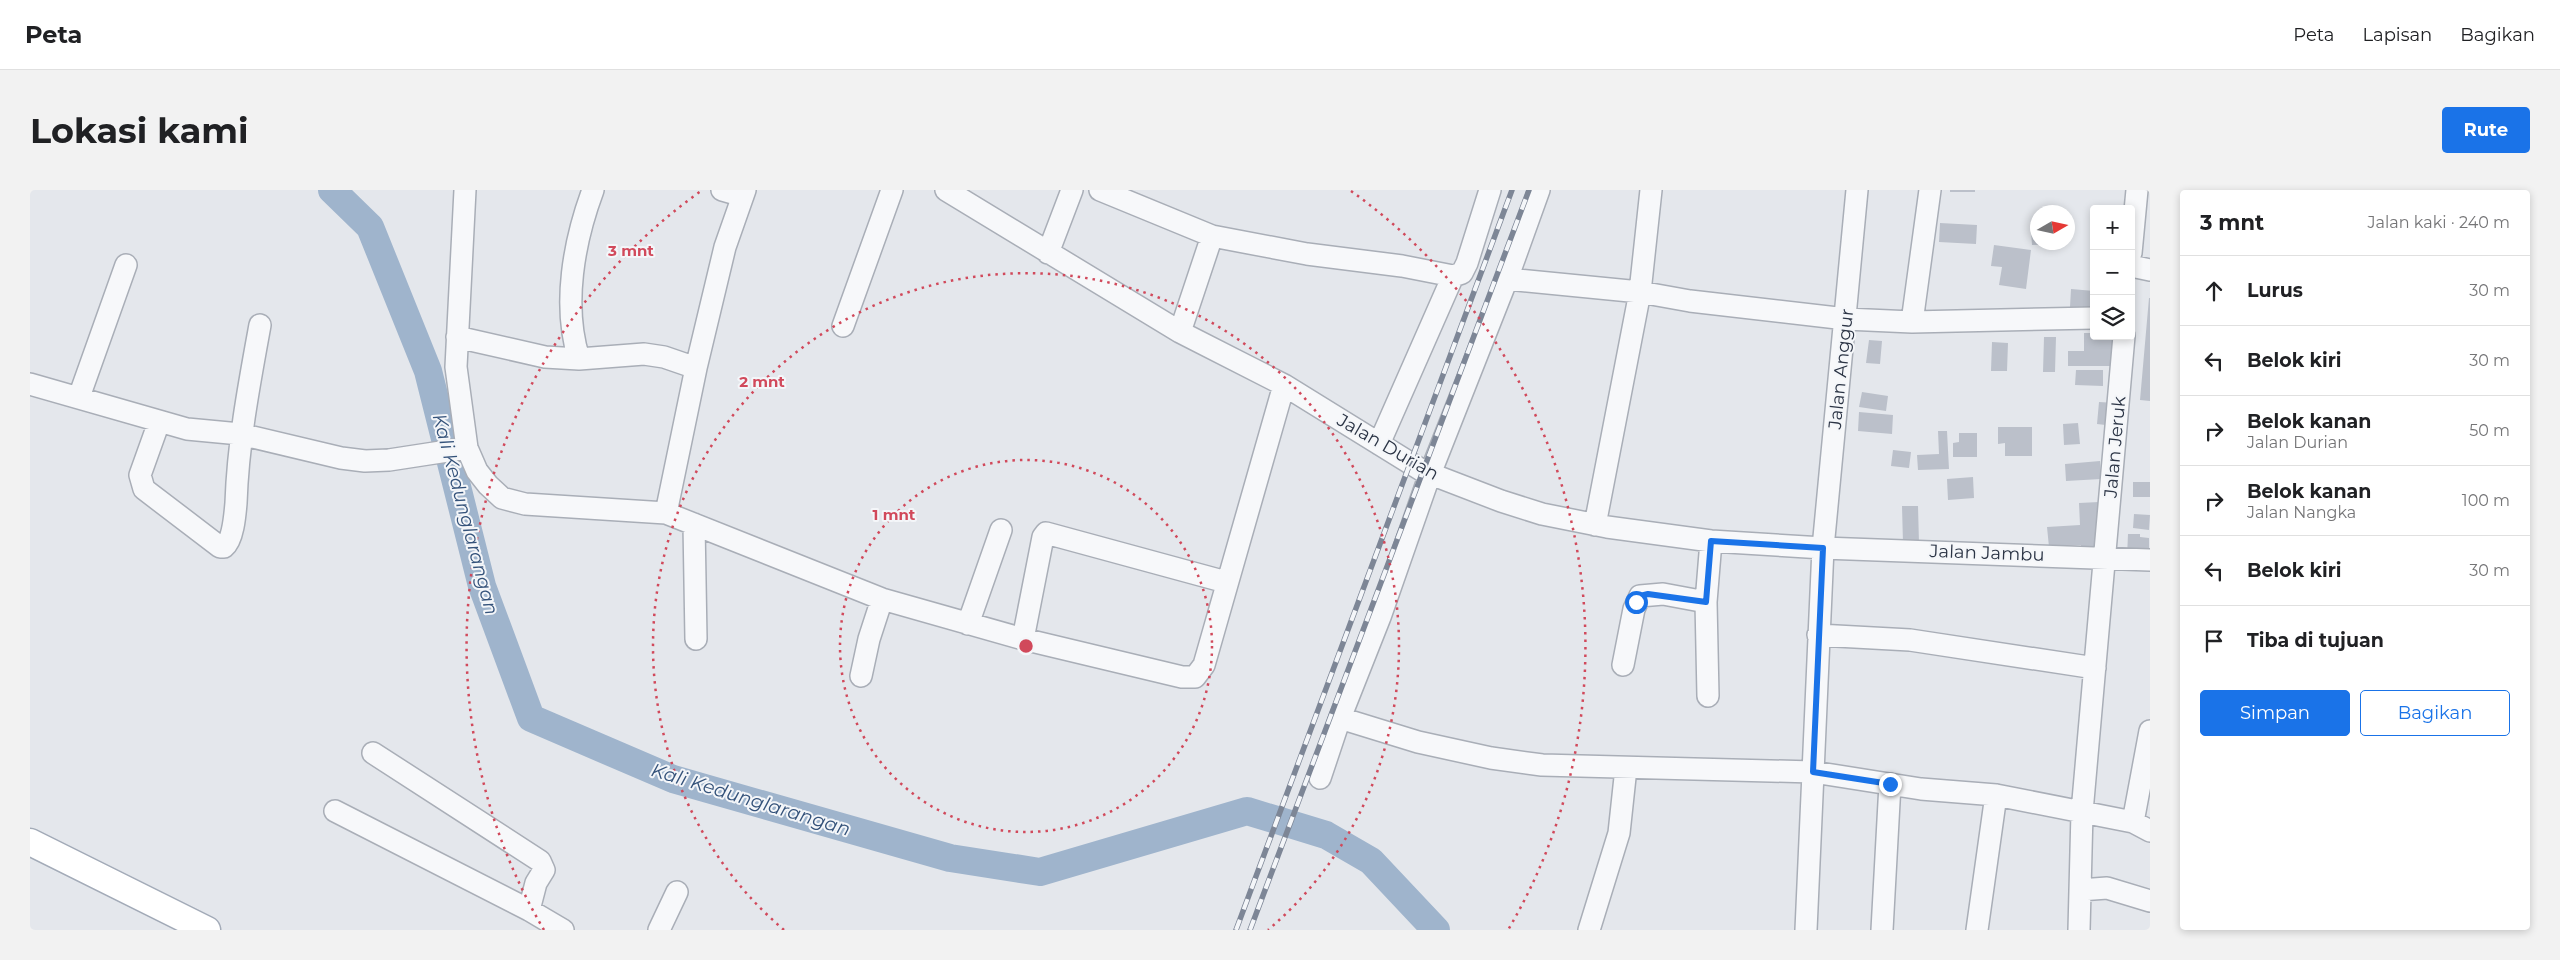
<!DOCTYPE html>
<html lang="id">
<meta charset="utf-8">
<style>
:root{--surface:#fff;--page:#f2f2f2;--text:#202124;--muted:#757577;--line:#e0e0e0;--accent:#1a73e8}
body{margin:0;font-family:Montserrat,sans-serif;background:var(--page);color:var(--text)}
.controls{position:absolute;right:15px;top:15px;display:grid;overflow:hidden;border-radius:5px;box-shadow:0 2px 8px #0003}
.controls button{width:45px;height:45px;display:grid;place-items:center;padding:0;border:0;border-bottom:1px solid var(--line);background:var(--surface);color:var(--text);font:25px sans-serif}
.compass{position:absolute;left:2000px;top:15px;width:45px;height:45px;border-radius:50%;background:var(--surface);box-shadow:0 2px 8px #0003;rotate:81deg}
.stop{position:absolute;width:15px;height:15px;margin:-11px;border:4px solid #1a73e8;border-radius:50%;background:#fff}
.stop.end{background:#1a73e8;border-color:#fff;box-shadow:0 1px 5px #0008}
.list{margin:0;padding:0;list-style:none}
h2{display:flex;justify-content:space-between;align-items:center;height:65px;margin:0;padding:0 20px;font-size:21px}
h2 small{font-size:16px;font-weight:400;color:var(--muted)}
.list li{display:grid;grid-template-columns:32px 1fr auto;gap:15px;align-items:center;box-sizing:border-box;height:70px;padding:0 20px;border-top:1px solid var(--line)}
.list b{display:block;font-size:19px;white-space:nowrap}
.list p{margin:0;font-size:16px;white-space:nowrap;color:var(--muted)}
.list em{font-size:16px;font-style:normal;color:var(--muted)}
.actions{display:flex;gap:10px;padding:15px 20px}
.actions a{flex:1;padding:11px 0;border:1px solid var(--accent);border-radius:5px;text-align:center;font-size:18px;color:var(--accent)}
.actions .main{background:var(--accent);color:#fff}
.icon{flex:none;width:28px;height:28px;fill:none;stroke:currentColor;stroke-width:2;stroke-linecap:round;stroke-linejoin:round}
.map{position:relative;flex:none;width:2120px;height:740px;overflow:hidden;border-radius:5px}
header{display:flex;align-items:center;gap:30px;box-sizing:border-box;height:70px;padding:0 25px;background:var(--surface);border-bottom:1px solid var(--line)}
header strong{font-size:24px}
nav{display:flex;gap:28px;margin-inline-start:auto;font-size:18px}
.intro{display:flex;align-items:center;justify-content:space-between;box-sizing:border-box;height:120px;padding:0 30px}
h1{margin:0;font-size:35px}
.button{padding:12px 22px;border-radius:5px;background:var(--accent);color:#fff;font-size:18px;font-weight:700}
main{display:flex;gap:30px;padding:0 30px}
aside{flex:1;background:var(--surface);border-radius:5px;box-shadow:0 2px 8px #0003}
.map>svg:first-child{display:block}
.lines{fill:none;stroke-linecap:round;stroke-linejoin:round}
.river{stroke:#9fb4cc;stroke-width:28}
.building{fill:#bbc0ca}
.minor-casing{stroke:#a9aeb7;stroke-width:24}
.major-casing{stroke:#a3abb8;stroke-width:29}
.minor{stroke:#f7f8fa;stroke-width:21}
.major{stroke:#fff;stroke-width:26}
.rail-casing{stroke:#7d8696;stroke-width:5.5}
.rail{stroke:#f4f6f9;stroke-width:4;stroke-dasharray:11;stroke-linecap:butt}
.route{stroke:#1a73e8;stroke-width:6}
.ring{fill:none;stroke:#d1495b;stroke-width:2.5;stroke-dasharray:2.5 5}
.labels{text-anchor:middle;stroke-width:4;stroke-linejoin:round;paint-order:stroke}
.street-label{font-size:18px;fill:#2b3445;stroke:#f4f6f9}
.water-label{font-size:19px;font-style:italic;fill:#34527a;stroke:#f4f6f9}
.centre{fill:#d1495b;stroke:#f4f6f9;stroke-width:2.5}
.ring-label{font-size:15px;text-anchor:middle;font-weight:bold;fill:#d1495b;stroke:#f4f6f9;stroke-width:4;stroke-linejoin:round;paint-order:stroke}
</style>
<header>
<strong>Peta</strong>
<nav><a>Peta</a><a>Lapisan</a><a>Bagikan</a></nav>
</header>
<div class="intro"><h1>Lokasi kami</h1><a class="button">Rute</a></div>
<main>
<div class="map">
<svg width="2120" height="740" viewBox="0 0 2120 740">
<rect width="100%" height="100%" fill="#e4e7ec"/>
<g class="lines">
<!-- river -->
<path class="river" d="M302,0L340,37L398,181L452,396L501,528L643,589L920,668L1010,682L1217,621L1296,645L1341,671L1406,740"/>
</g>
<!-- building -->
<path class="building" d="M1920,0H1945V2H1920Z
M1910,33L1947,35L1946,54L1909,52Z
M2008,40V52H2038V54L2002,55L2001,41Z
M1964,55L2001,60L1996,99L1969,95L1972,77L1961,76Z
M2041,99L2064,101V119L2040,117Z
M2119,108H2120V211L2110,210Z
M2054,143H2064V146H2089V176H2038V161H2054Z
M2014,147H2026L2025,182H2013Z
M1839,150L1852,151L1850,174L1836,173Z
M1962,152L1978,153L1977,181H1961Z
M2046,180H2073V196L2045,195Z
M1832,202L1858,206L1856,221L1829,217Z
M2069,212L2086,213L2084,236L2067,234Z
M1829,222L1863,225L1862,244L1828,241Z
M2048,233L2050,254L2034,255L2033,234Z
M1968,237H2002V266H1975V253L1968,254Z
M1908,241H1917L1919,279L1888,280L1887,265L1909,264Z
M1929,243H1947V267H1923V253L1929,252Z
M1863,260L1881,262L1879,278L1861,276Z
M2070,271L2071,289L2036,291L2035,274Z
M1943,287L1944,308L1918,310L1917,289Z
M2103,292H2120V307H2103Z
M2069,312L2071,357L2051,358V355L2019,357L2017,337L2050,335L2049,313Z
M1872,316H1888L1889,353H1873Z
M2104,324L2120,325L2119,340L2103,338Z
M2098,344H2110V347L2119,348V367H2097Z"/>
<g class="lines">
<!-- minor casing -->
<g class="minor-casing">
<path id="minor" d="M435,0L426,177L437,258L447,281L458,295L472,308L495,314L636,323L852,409L993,449L1152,487H1165L1174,475L1254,195
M692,0L713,6
M916,0L1150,142L1254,195L1393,281L1471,311L1512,324L1577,337L1681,351L1793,358L2120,370
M1070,0L1182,46L1277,64L1372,76L1423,86L1432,83L1437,73L1460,0
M1018,63L1042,0
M2101,63L2107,0
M2101,76L2120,80
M1477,89L1610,102L1660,111L1816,129L1882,132L2064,128
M1882,132L1900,0
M813,136L862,0
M1150,142L1182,46
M427,147L515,167L549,169L614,164L634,167L666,178
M549,169C532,115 544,51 563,0
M0,194L157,239L210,244L311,268L335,271L359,270L437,258
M49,207L96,75
M129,232L110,285L114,299L190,357H194C203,350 205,325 206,313C208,253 219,195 230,135
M1349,254L1423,86
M636,323L666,178L695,57L715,0
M664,334L666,449
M1565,335L1610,102L1621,0
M938,434L971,340
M1788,445L1880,450L2065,478
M993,449L1013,347L1016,343L1196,392
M1593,475L1604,419L1610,406L1633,404L1676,412
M831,486L839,449L852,409
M1678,506L1676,412L1681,351
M1310,528L1388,552L1461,568L1512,575L1783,582L1891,599L1966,605L2103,632L2120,641
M343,563L510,671L514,680L506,693L499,720L533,740
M1290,588L1310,528L1350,427L1400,284L1477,89L1509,0
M305,621L499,720
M2103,632L2120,541
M2050,700L2077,698L2120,711
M629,740L647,702
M1559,740L1589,643L1596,578
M1776,740L1793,358L1827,0
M1852,740L1860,594
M1947,740L1966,605
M2049,740L2052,622L2094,146"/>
</g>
<!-- major casing -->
<g class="major-casing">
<path id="major" d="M0,652L177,740"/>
</g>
<!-- minor -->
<use href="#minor" class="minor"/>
<!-- major -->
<use href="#major" class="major"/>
<!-- rail casing -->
<g class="rail-casing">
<path id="rail" d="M1206,740L1482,0
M1220,740L1499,0"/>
</g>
<!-- rail -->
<use href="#rail" class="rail"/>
</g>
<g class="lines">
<!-- route -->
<path class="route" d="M1606,412L1610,406L1618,404L1676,412L1681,351L1793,358L1783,582L1860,594"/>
</g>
<!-- distance rings -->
<g class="ring">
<circle cx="996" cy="456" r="186"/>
<path d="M754 740A373 373 0 1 1 1238 740"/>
<path d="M514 740A559 559 0 0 1 671 1M1321 1A559 559 0 0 1 1478 740"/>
</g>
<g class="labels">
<!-- street labels -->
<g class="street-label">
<text transform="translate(1811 179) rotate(-84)" y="6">Jalan Anggur</text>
<text transform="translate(1358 257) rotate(30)" y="6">Jalan Durian</text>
<text transform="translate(2085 257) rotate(-85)" y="6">Jalan Jeruk</text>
<text transform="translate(1957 363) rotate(2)" y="6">Jalan Jambu</text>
</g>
<!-- water labels -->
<g class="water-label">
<text transform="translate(436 324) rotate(75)" y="7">Kali Kedunglarangan</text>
<text transform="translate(721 609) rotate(17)" y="7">Kali Kedunglarangan</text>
</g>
</g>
<circle cx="996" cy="456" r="8" class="centre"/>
<g class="ring-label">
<text x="601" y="66">3 mnt</text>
<text x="732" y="197">2 mnt</text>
<text x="864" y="330">1 mnt</text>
</g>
</svg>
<div class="controls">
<button>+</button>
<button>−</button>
<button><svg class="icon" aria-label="layers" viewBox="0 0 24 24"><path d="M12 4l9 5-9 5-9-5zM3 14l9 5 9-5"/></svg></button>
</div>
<svg class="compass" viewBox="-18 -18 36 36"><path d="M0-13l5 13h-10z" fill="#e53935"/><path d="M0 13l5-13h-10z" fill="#757577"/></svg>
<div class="stop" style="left:1606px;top:412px"></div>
<div class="stop end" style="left:1860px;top:594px"></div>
</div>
<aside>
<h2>3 mnt<small>Jalan kaki · 240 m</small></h2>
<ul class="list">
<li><svg class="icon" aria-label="ahead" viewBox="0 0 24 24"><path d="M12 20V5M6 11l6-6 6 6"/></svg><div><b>Lurus</b></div><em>30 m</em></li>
<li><svg class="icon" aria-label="left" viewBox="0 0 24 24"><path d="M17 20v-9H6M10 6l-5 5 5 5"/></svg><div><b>Belok kiri</b></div><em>30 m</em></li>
<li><svg class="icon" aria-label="right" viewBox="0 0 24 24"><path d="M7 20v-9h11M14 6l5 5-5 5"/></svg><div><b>Belok kanan</b><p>Jalan Durian</p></div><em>50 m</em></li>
<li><svg class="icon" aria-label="right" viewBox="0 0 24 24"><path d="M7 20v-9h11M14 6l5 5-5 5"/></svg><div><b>Belok kanan</b><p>Jalan Nangka</p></div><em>100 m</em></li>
<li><svg class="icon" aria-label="left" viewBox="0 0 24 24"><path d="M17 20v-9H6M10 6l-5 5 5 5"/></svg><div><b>Belok kiri</b></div><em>30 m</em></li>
<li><svg class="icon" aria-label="arrive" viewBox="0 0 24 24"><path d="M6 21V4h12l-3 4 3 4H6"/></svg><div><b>Tiba di tujuan</b></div></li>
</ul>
<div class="actions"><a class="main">Simpan</a><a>Bagikan</a></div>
</aside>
</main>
